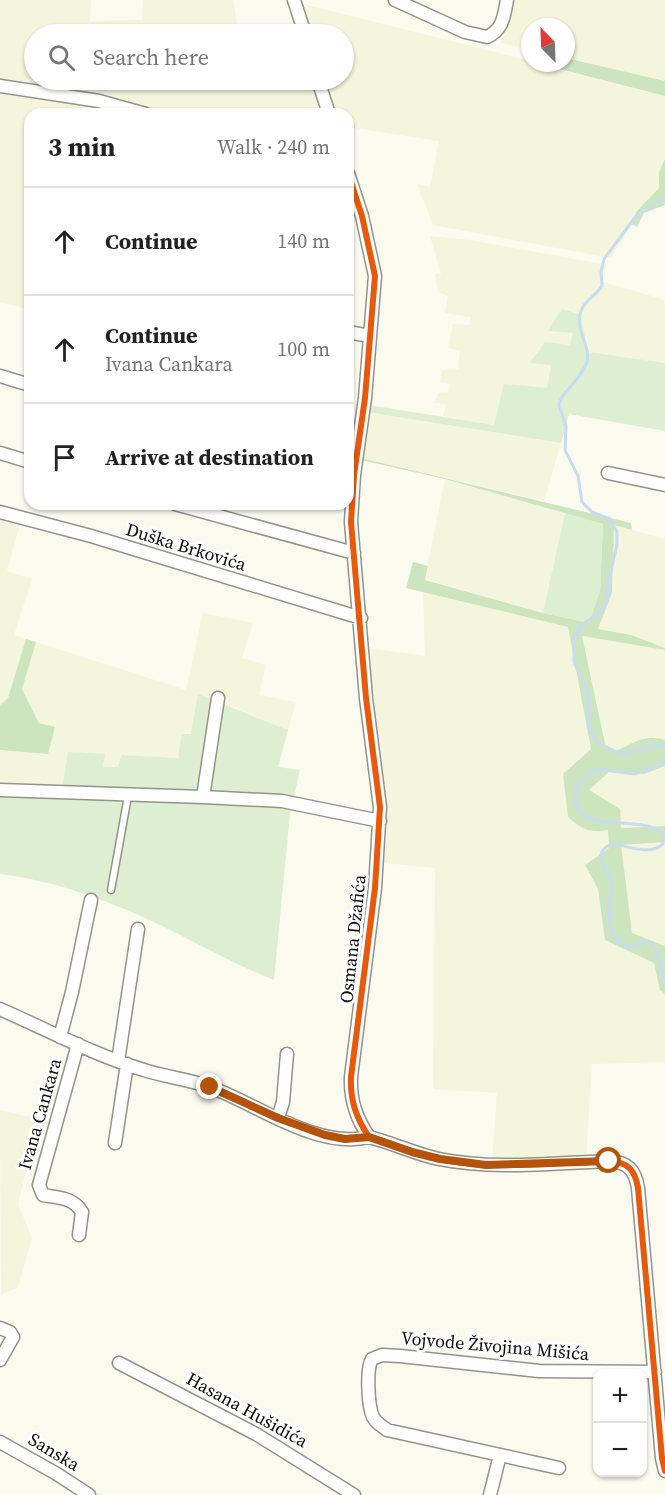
<!DOCTYPE html>
<meta charset="utf-8">
<style>
:root{--surface:#fff;--page:#f6f6f6;--text:#222;--muted:#767676;--line:#e0e0e0}
body{margin:0;font-family:"Source Serif 4",serif;background:var(--page);color:var(--text)}
.controls{position:absolute;right:18px;bottom:18px;display:grid;overflow:hidden;border-radius:12px;box-shadow:0 2px 4px #0004}
.controls button{width:54px;height:54px;display:grid;place-items:center;padding:0;border:0;border-bottom:2px solid var(--line);background:var(--surface);color:var(--text);font:30px sans-serif}
.compass{position:absolute;left:521px;top:18px;width:54px;height:54px;border-radius:50%;background:var(--surface);box-shadow:0 2px 4px #0004;rotate:337deg}
.stop{position:absolute;width:18px;height:18px;margin:-14px;border:4px solid #b45309;border-radius:50%;background:#fff}
.stop.end{background:#b45309;border-color:#fff;box-shadow:0 2px 6px #0008}
.list{margin:0;padding:0;list-style:none}
h2{display:flex;justify-content:space-between;align-items:center;height:78px;margin:0;padding:0 24px;font-size:26px}
h2 small{font-size:20px;font-weight:400;color:var(--muted)}
.list li{display:grid;grid-template-columns:39px 1fr auto;gap:18px;align-items:center;box-sizing:border-box;height:108px;padding:0 24px;border-top:2px solid var(--line)}
.list b{display:block;font-size:22px;white-space:nowrap}
.list p{margin:0;font-size:20px;white-space:nowrap;color:var(--muted)}
.list em{font-size:20px;font-style:normal;color:var(--muted)}
.icon{flex:none;width:33px;height:33px;fill:none;stroke:currentColor;stroke-width:2;stroke-linecap:round;stroke-linejoin:round}
.map{position:relative;flex:none;width:665px;height:1495px;overflow:hidden}
.search{position:absolute;background:var(--surface);box-shadow:0 2px 4px #0004;left:24px;top:24px;width:330px;height:66px;display:flex;align-items:center;gap:15px;box-sizing:border-box;padding:0 21px;border-radius:33px;color:var(--muted);font-size:22px}
.panel{position:absolute;background:var(--surface);box-shadow:0 2px 4px #0004;left:24px;top:108px;width:330px;height:402px;border-radius:18px}
.map>svg:first-child{display:block}
.farmland{fill:#f3f5dc}
.green{fill:#ddeed1}
.forest{fill:#cde5bf}
.lines{fill:none;stroke-linecap:round;stroke-linejoin:round}
.stream{stroke:#c9dbf0;stroke-width:3}
.service-casing{stroke:#93938e;stroke-width:9}
.minor-casing{stroke:#93938e;stroke-width:15}
.service{stroke:#fefefd;stroke-width:6}
.minor{stroke:#fefefd;stroke-width:12}
.cycleway-casing{stroke:#fff;stroke-width:10}
.cycleway{stroke:#e8590c;stroke-width:6}
.route{stroke:#b45309;stroke-width:8}
.labels{text-anchor:middle;stroke-width:6;stroke-linejoin:round;paint-order:stroke}
.street-label{font-size:18px;fill:#0b0b0b;stroke:#fff}
</style>
<div class="map">
<svg width="665" height="1495" viewBox="0 0 665 1495">
<rect width="100%" height="100%" fill="#fafaef"/>
<!-- farmland -->
<path class="farmland" d="M0,0H91L90,21L142,20L143,0H233L239,34H34V80H267L315,82L324,114H30V310L0,302Z
M513,0H665V81L566,58V27H530V49L501,43Z
M299,3L530,61V63L665,96V158L659,173V188L636,212L632,224L611,258L433,225L417,184L430,187L439,141L348,127V114H333L322,80H344V34H309Z
M430,236L470,240L607,265L600,281L665,300V363L588,352L581,315L549,331L573,333L570,345L530,362L551,365L547,388L494,425L443,416L446,404L435,403L438,393L449,392L450,384L440,382L442,370L458,369L460,351L448,348L453,324L469,325L471,317L445,313L448,296L438,292L435,274H441Z
M367,412L561,443L544,501L361,458Z
M445,479L565,513L543,613L425,579Z
M0,518L20,524L7,571L32,579L14,635L26,639L8,698L0,705Z
M614,525L665,539V648L631,635L598,629L612,593Z
M423,592L568,627L591,749L563,774L594,832L608,829L609,848L585,865L598,889L605,940L654,963L660,990L665,994V1062L592,1064L586,1158L492,1161L497,1093L433,1089L435,868L384,863L387,836L386,804L372,708L368,648L425,656Z
M203,613L253,623L242,658L266,665L259,695L296,702L288,730L221,702L191,734L178,758L121,755L118,767H103L105,754L62,798L0,797V750L48,753L39,723L22,689L36,642L186,690Z
M582,636L665,650V740L655,737L645,738L616,751L606,748Z
M665,766V826L621,828L588,790L609,772L644,774Z
M665,842V946L632,933L620,845Z
M0,1110L39,1119L18,1204L32,1238L18,1287L1,1295Z"/>
<!-- green -->
<path class="green" d="M562,309L581,315L588,352L665,363V431L569,414L561,443L367,412L368,405L494,425L504,384L547,388L551,365L530,363L545,342L570,345L573,333L548,331Z
M565,513L603,524L600,591L589,623L543,613Z
M198,694L288,730L278,767L300,770L290,813L274,980C234,964 197,943 158,924C107,900 56,881 0,874V797L61,798L68,752L105,754L103,767H118L121,755L178,758L182,734H191Z"/>
<!-- forest -->
<path class="forest" d="M566,58L665,81V96L536,63H566Z
M665,158V205L644,213L637,227L632,224L636,212L659,188V173Z
M361,458L631,523L632,530L614,525L612,593L598,629L631,635L665,648V650L582,636L606,748L616,751C633,743 646,733 665,740V766L644,774L609,772L589,790L620,809L621,828L665,826V842L621,845L632,933L665,946V994L660,990L654,963L605,940L598,889L585,865L609,848L608,830C588,833 583,830 568,817L563,774L591,749L568,627L406,588L413,562L428,566L425,580L543,613L589,623L600,591L603,524L445,479L361,460Z
M26,639L36,642L22,689L39,723L55,727L48,754L0,750V705L8,698Z"/>
<g class="lines">
<!-- stream -->
<path class="stream" d="M665,196L655,205L636,216L604,259L601,272L602,286C596,296 585,299 581,311C574,329 591,346 587,362C581,380 561,392 559,405L566,426L565,450L578,476L582,502L592,512L610,519L617,532V545L608,583L607,602L599,613L580,626L574,639V662L588,693V727L598,743L619,753L634,752L657,745L665,747
M665,762L650,769L634,774L597,769C587,774 578,783 576,793C568,838 643,812 662,834L663,844C641,863 606,827 600,858C602,867 611,874 611,884C612,907 600,934 629,948L646,941C664,949 658,971 665,984"/>
<!-- service casing -->
<g class="service-casing">
<path id="service" d="M111,890L128,796"/>
</g>
<!-- minor casing -->
<g class="minor-casing">
<path id="minor" d="M294,0L305,34
M395,0L465,32L487,37C503,30 504,16 507,0
M318,80L329,114
M0,86L99,101L146,114
M348,173L362,216L375,276L365,398L354,475L351,522L366,698L380,807L375,888L351,1077C350,1100 356,1118 369,1137C393,1143 415,1154 439,1159C495,1170 553,1163 609,1161C628,1162 635,1170 638,1188L662,1458L665,1471
M348,332L370,336
M0,376L30,385
M0,453L30,462
M608,473L665,485
M175,504L354,553
M0,512L91,536L361,618
M0,790L203,797L282,801L380,821
M203,797L218,698
M0,1009C48,1030 94,1055 144,1070C165,1077 189,1079 210,1087C257,1104 317,1150 369,1137
M60,1037L72,992L91,900
M78,1044L39,1185L43,1195C58,1198 73,1197 82,1212L79,1235
M118,1061L138,929
M278,1118L283,1102L287,1054
M115,1143L127,1064
M0,1328L10,1332L13,1337L0,1360
M119,1363L256,1434L354,1495
M0,1442L57,1474L89,1495
M559,1468L387,1430C382,1426 376,1423 373,1417C368,1406 366,1369 372,1359L382,1355L400,1356L539,1371L655,1372
M490,1495L500,1455"/>
</g>
<!-- service -->
<use href="#service" class="service"/>
<!-- minor -->
<use href="#minor" class="minor"/>
<!-- cycleway casing -->
<g class="cycleway-casing">
<path id="cycleway" d="M348,173L362,216L375,276L365,398L354,475L351,522L366,698L380,807L375,888L351,1077C350,1100 356,1118 369,1137C393,1143 415,1154 439,1159C495,1170 553,1163 609,1161C628,1162 635,1170 638,1188L662,1458L665,1471"/>
</g>
<!-- cycleway -->
<use href="#cycleway" class="cycleway"/>
</g>
<g class="lines">
<!-- route -->
<path class="route" d="M210,1087L278,1118L325,1135L345,1139L369,1137L412,1152L440,1159L486,1165L609,1161"/>
</g>
<g class="labels">
<!-- street labels -->
<g class="street-label">
<text transform="translate(186 547) rotate(17)" y="6">Duška Brkovića</text>
<text transform="translate(353 939) rotate(-84)" y="6">Osmana Džafića</text>
<text transform="translate(40 1114) rotate(-74)" y="6">Ivana Cankara</text>
<text transform="translate(495 1346) rotate(5)" y="6">Vojvode Živojina Mišića</text>
<text transform="translate(247 1410) rotate(29)" y="6">Hasana Hušidića</text>
<text transform="translate(54 1452) rotate(31)" y="6">Sanska</text>
</g>
</g>
</svg>
<div class="controls">
<button>+</button>
<button>−</button>
</div>
<svg class="compass" viewBox="-18 -18 36 36"><path d="M0-13l5 13h-10z" fill="#e53935"/><path d="M0 13l5-13h-10z" fill="#767676"/></svg>
<div class="stop" style="left:609px;top:1161px"></div>
<div class="stop end" style="left:210px;top:1087px"></div>
<div class="search"><svg class="icon" aria-label="search" viewBox="0 0 24 24"><circle cx="10" cy="10" r="6"/><path d="M15 15l6 6"/></svg>Search here</div>
<section class="panel">
<h2>3 min<small>Walk · 240 m</small></h2>
<ul class="list">
<li><svg class="icon" aria-label="ahead" viewBox="0 0 24 24"><path d="M12 20V5M6 11l6-6 6 6"/></svg><div><b>Continue</b></div><em>140 m</em></li>
<li><svg class="icon" aria-label="ahead" viewBox="0 0 24 24"><path d="M12 20V5M6 11l6-6 6 6"/></svg><div><b>Continue</b><p>Ivana Cankara</p></div><em>100 m</em></li>
<li><svg class="icon" aria-label="arrive" viewBox="0 0 24 24"><path d="M6 21V4h12l-3 4 3 4H6"/></svg><div><b>Arrive at destination</b></div></li>
</ul>
</section>
</div>
